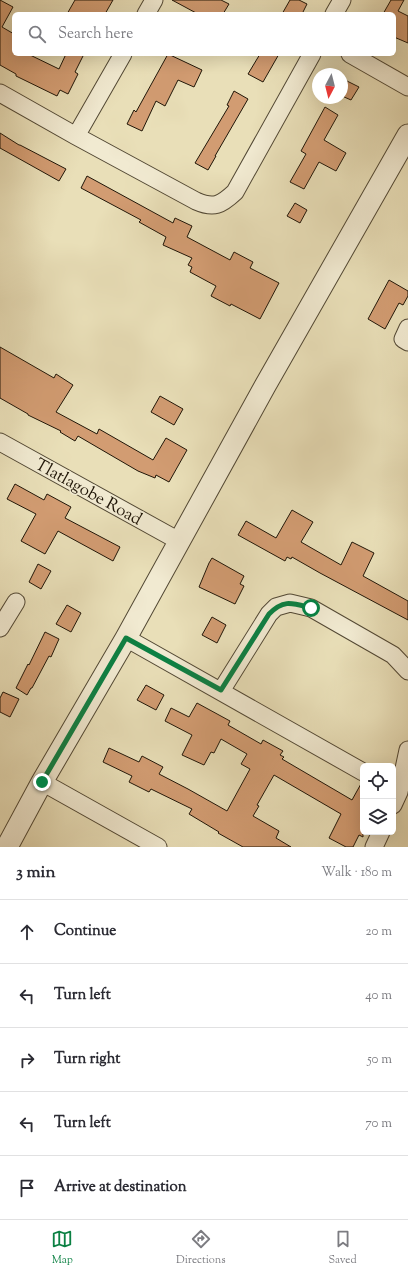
<!DOCTYPE html>
<meta charset="utf-8">
<style>
:root{--surface:#fff;--page:#f7f7f7;--text:#2b2b33;--muted:#7c7c81;--line:#e1e1e2;--accent:#0b8043}
body{margin:0;font-family:"Sorts Mill Goudy",serif;background:var(--page);color:var(--text)}
.controls{position:absolute;right:12px;bottom:12px;display:grid;overflow:hidden;border-radius:6px;box-shadow:0 4px 16px #0002}
.controls button{width:36px;height:36px;display:grid;place-items:center;padding:0;border:0;border-bottom:1px solid var(--line);background:var(--surface);color:var(--text);font:20px sans-serif}
.compass{position:absolute;left:312px;top:68px;width:36px;height:36px;border-radius:50%;background:var(--surface);box-shadow:0 4px 16px #0002;rotate:187deg}
.stop{position:absolute;width:12px;height:12px;margin:-9px;border:3px solid #0b8043;border-radius:50%;background:#fff}
.stop.end{background:#0b8043;border-color:#fff;box-shadow:0 1px 4px #0008}
.list{margin:0;padding:0;list-style:none}
h2{display:flex;justify-content:space-between;align-items:center;height:52px;margin:0;padding:0 16px;font-size:17px}
h2 small{font-size:13px;font-weight:400;color:var(--muted)}
.list li{display:grid;grid-template-columns:26px 1fr auto;gap:12px;align-items:center;box-sizing:border-box;height:64px;padding:0 16px;border-top:1px solid var(--line)}
.list b{display:block;font-size:15px;white-space:nowrap}
.list em{font-size:13px;font-style:normal;color:var(--muted)}
.icon{flex:none;width:22px;height:22px;fill:none;stroke:currentColor;stroke-width:2;stroke-linecap:round;stroke-linejoin:round}
.map{position:relative;flex:none;width:408px;height:847px;overflow:hidden}
.search{position:absolute;background:var(--surface);box-shadow:0 4px 16px #0002;left:12px;right:12px;top:12px;height:44px;display:flex;align-items:center;gap:10px;box-sizing:border-box;padding:0 14px;border-radius:6px;color:var(--muted);font-size:15px}
.sheet{height:372px;background:var(--surface)}
nav{display:flex;justify-content:space-around;align-items:center;box-sizing:border-box;height:56px;border-top:1px solid var(--line);background:var(--surface);font-size:11px;color:var(--muted)}
nav a{display:grid;justify-items:center;gap:2px}
nav .on{color:var(--accent)}
.map>svg:first-child{display:block}
.building{fill:#d29c72;stroke:#201608}
.lines{fill:none;stroke-linecap:round;stroke-linejoin:round}
.minor-casing{stroke:#524834;stroke-width:19}
.tertiary-casing{stroke:#524834;stroke-width:23}
.minor{stroke:#f1ead1;stroke-width:17}
.tertiary{stroke:#f1ead1;stroke-width:21}
.route{stroke:#0b8043;stroke-width:5}
.labels{text-anchor:middle;stroke-width:3;stroke-linejoin:round;paint-order:stroke}
.street-label{font-size:17px;fill:#201608;stroke:#f1ead1}
</style>
<div class="map">
<svg width="408" height="847" viewBox="0 0 408 847">
<rect width="100%" height="100%" fill="#e9dfb8"/>
<filter id="stains"><feTurbulence type="fractalNoise" baseFrequency=".005" numOctaves="4"/><feColorMatrix values="0 0 0 0 .2 0 0 0 0 .09 0 0 0 0 .02 0 0 0 .5 -.17"/></filter>
<radialGradient id="worn" r=".72"><stop offset=".6" stop-color="#630" stop-opacity="0"/><stop offset="1" stop-color="#630" stop-opacity=".3"/></radialGradient>
<!-- building -->
<path class="building" d="M0,0L13,7L2,27L14,34V54H28L59,69L66,54H84L75,72L78,74L68,94L60,90L57,96L16,76V74L0,65Z
M75,0H113L105,14H67Z
M172,0H221L229,4L223,14H198Z
M290,0H299L307,4L302,14H282Z
M391,0H404L398,11L408,16V43L394,37V14H383Z
M168,54L202,70L194,87L178,80L165,106L156,101L142,131L127,124L134,110L136,112Z
M260,54H279L263,82L248,74Z
M345,80L359,87L351,100L342,96V86Z
M234,91L248,99L215,156H216L208,170L195,163L229,106L227,105Z
M325,107L338,115L324,140L346,153L336,171L319,162L304,189L290,182L306,154L301,151Z
M0,133L19,145H20L66,169L59,181L0,148Z
M87,176L173,223L175,218L192,226L187,237L230,260L234,252L253,262L250,268L279,283L260,319L231,304L230,306L211,296L216,286L190,272L192,267L188,265L192,258L163,245L166,237L139,222L141,220L81,188Z
M295,203L307,210L300,223L287,216Z
M389,280L408,291V296L403,305L399,303L385,329L368,319Z
M0,347L54,378L56,374L73,385L56,412L97,434L99,429L153,460L166,438L187,450L169,482L156,475L155,478L138,471L78,436L75,441L60,432L61,431L28,415V414L0,398Z
M160,396L183,409L174,425L151,412Z
M15,484L44,500L47,494L71,507L65,518L120,547L113,561L58,531L45,554L21,541L36,514L7,499Z
M292,510L313,522L301,542L341,565L352,542L374,553L363,576L408,601V620L320,573L292,557L291,559L287,557L285,561L238,535L246,521L276,538Z
M212,558L244,576L240,584L244,586L235,604L199,587L209,563Z
M38,564L51,571L41,589L29,582Z
M67,605L81,613L71,632L56,624Z
M212,617L226,625L217,643L202,635Z
M45,632L59,639L51,657L49,656L32,688H31L27,695L16,688L28,664L29,665Z
M146,685L164,695L156,710L137,700Z
M3,692L19,699L10,717L0,712V698Z
M197,703L230,721L228,725L261,744L263,740L283,751L280,755L284,757L282,759L352,800L362,782H363V837L359,835L353,847H346L329,838L341,814L274,775L257,805L259,806L253,816L279,831L276,838L291,847H243L218,833L219,832L189,814L192,809L151,789L149,792L129,782L132,776L103,762L109,748L139,762L142,756L163,767L159,774L188,789L227,811L250,769L241,764L247,754L221,739L214,753L211,752L204,765L182,755L192,735L165,721L171,708L189,717Z"/>
<g class="lines">
<!-- minor casing -->
<g class="minor-casing">
<path id="minor" d="M146,14L154,0
M334,14L342,0
M350,54L408,87
M0,93L76,136L196,201C214,209 221,205 235,192L312,54
M76,136L123,54
M408,328L403,339L408,342
M0,442L179,541
M0,628L16,602
M126,638L363,772
M221,691L269,614L276,607L290,603L311,608L393,655L408,671
M42,782L158,847
M393,805L399,792L408,750
M374,847L381,832"/>
</g>
<!-- tertiary casing -->
<g class="tertiary-casing">
<path id="tertiary" d="M7,847L42,782L126,638L265,386L408,135"/>
</g>
<!-- minor -->
<use href="#minor" class="minor"/>
<!-- tertiary -->
<use href="#tertiary" class="tertiary"/>
</g>
<g class="lines">
<!-- route -->
<path class="route" d="M42,782L126,638L221,690L269,614C284,599 292,603 311,608"/>
</g>
<g class="labels">
<!-- street labels -->
<g class="street-label">
<text transform="translate(89 491) rotate(29)" y="6">Tlatlagobe Road</text>
</g>
</g>
<rect width="100%" height="100%" filter="url(#stains)"/>
<rect width="100%" height="100%" fill="url(#worn)"/>
</svg>
<div class="controls">
<button><svg class="icon" aria-label="locate" viewBox="0 0 24 24"><circle cx="12" cy="12" r="6"/><path d="M12 2v4M12 18v4M2 12h4M18 12h4"/></svg></button>
<button><svg class="icon" aria-label="layers" viewBox="0 0 24 24"><path d="M12 4l9 5-9 5-9-5zM3 14l9 5 9-5"/></svg></button>
</div>
<svg class="compass" viewBox="-18 -18 36 36"><path d="M0-13l5 13h-10z" fill="#e53935"/><path d="M0 13l5-13h-10z" fill="#7c7c81"/></svg>
<div class="stop" style="left:311px;top:608px"></div>
<div class="stop end" style="left:42px;top:782px"></div>
<div class="search"><svg class="icon" aria-label="search" viewBox="0 0 24 24"><circle cx="10" cy="10" r="6"/><path d="M15 15l6 6"/></svg>Search here</div>
</div>
<section class="sheet">
<h2>3 min<small>Walk · 180 m</small></h2>
<ul class="list">
<li><svg class="icon" aria-label="ahead" viewBox="0 0 24 24"><path d="M12 20V5M6 11l6-6 6 6"/></svg><div><b>Continue</b></div><em>20 m</em></li>
<li><svg class="icon" aria-label="left" viewBox="0 0 24 24"><path d="M17 20v-9H6M10 6l-5 5 5 5"/></svg><div><b>Turn left</b></div><em>40 m</em></li>
<li><svg class="icon" aria-label="right" viewBox="0 0 24 24"><path d="M7 20v-9h11M14 6l5 5-5 5"/></svg><div><b>Turn right</b></div><em>50 m</em></li>
<li><svg class="icon" aria-label="left" viewBox="0 0 24 24"><path d="M17 20v-9H6M10 6l-5 5 5 5"/></svg><div><b>Turn left</b></div><em>70 m</em></li>
<li><svg class="icon" aria-label="arrive" viewBox="0 0 24 24"><path d="M6 21V4h12l-3 4 3 4H6"/></svg><div><b>Arrive at destination</b></div></li>
</ul>
</section>
<nav>
<a class="on"><svg class="icon" aria-label="map" viewBox="0 0 24 24"><path d="M3 6l6-2 6 2 6-2v14l-6 2-6-2-6 2zM9 4v14M15 6v14"/></svg>Map</a>
<a><svg class="icon" aria-label="directions" viewBox="0 0 24 24"><path d="M12 3l9 9-9 9-9-9zM9 14v-3h6M13 9l2 2-2 2"/></svg>Directions</a>
<a><svg class="icon" aria-label="saved" viewBox="0 0 24 24"><path d="M7 4h10v16l-5-4-5 4z"/></svg>Saved</a>
</nav>
